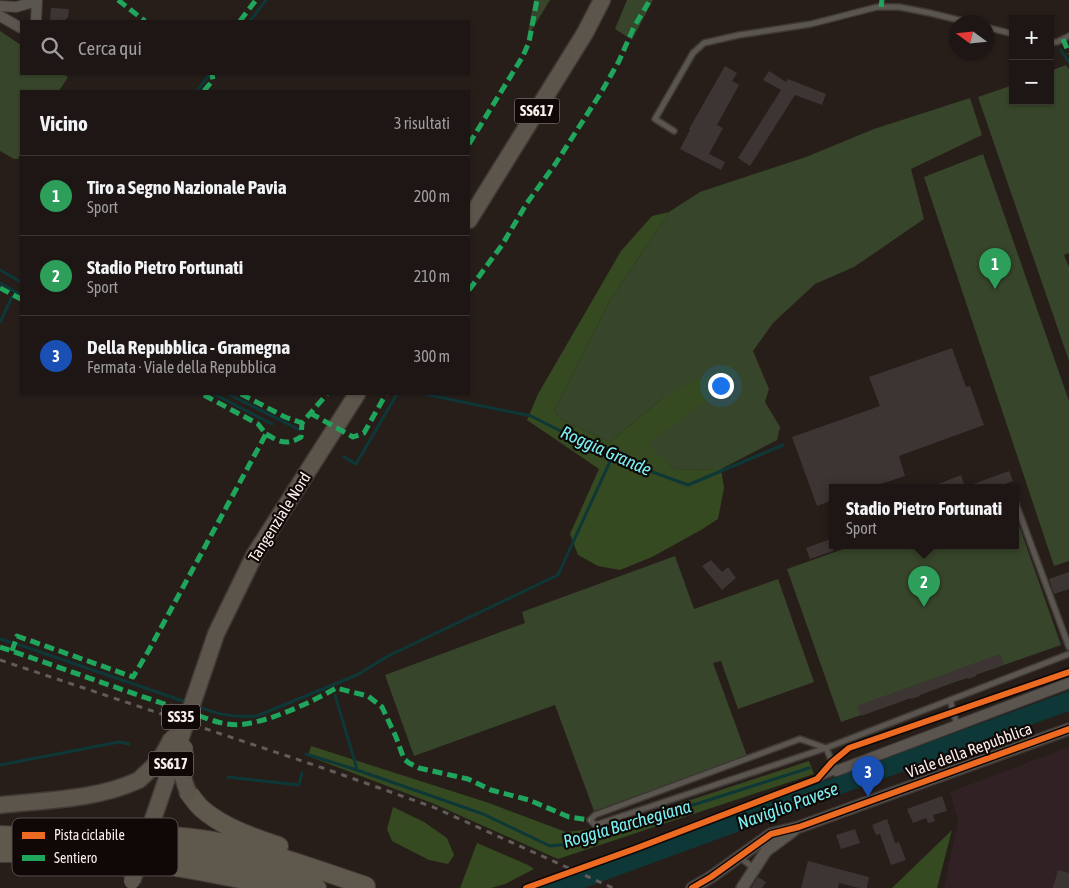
<!DOCTYPE html>
<html lang="it">
<meta charset="utf-8">
<style>
:root{--surface:#1d1614;--page:#2a2322;--text:#f1f3f6;--muted:#a09fa0;--line:#3b3534;--accent:#b0a5a1}
body{margin:0;font-family:"Asap Condensed",sans-serif;background:var(--page);color:var(--text)}
.controls{position:absolute;right:15px;top:15px;display:grid;overflow:hidden;border-radius:0px;box-shadow:0 1px 4px #0004}
.controls button{width:45px;height:45px;display:grid;place-items:center;padding:0;border:0;border-bottom:1px solid var(--line);background:var(--surface);color:var(--text);font:25px sans-serif}
.compass{position:absolute;left:949px;top:15px;width:45px;height:45px;border-radius:50%;background:var(--surface);box-shadow:0 1px 4px #0004;rotate:285deg}
.you{position:absolute;left:720px;top:385px;width:18px;height:18px;margin:-12px;border:4px solid #fff;border-radius:50%;background:#1a73e8;box-shadow:0 0 0 8px #1a73e833}
.badge{display:grid;place-items:center;width:32px;height:32px;border-radius:50%;background:var(--accent);color:#fff;font-size:16px;font-weight:700}
.pin{position:absolute;translate:-50% -41px;filter:drop-shadow(0 1px 2px #0008)}
.pin::after{content:'';position:absolute;top:26px;width:18px;height:15px;background:inherit;clip-path:polygon(0 0,100% 0,50% 100%)}
.popup{position:absolute;left:829px;top:484px;width:190px;height:65px;box-sizing:border-box;display:grid;place-content:center;border-radius:0px;background:var(--surface);filter:drop-shadow(0 1px 4px #0005);font-size:16px;white-space:nowrap;color:var(--muted)}
.popup b{font-size:19px;color:var(--text)}
.popup::after{content:'';position:absolute;left:50%;top:100%;margin-left:-10px;border:10px solid transparent;border-top-color:var(--surface)}
.list{margin:0;padding:0;list-style:none}
h2{display:flex;justify-content:space-between;align-items:center;height:65px;margin:0;padding:0 20px;font-size:21px}
h2 small{font-size:16px;font-weight:400;color:var(--muted)}
.list li{display:grid;grid-template-columns:32px 1fr auto;gap:15px;align-items:center;box-sizing:border-box;height:80px;padding:0 20px;border-top:1px solid var(--line)}
.list b{display:block;font-size:19px;white-space:nowrap}
.list p{margin:0;font-size:16px;white-space:nowrap;color:var(--muted)}
.list em{font-size:16px;font-style:normal;color:var(--muted)}
.icon{flex:none;width:28px;height:28px;fill:none;stroke:currentColor;stroke-width:2;stroke-linecap:round;stroke-linejoin:round}
.map{position:relative;flex:none;width:1069px;height:888px;overflow:hidden}
.search{position:absolute;background:var(--surface);box-shadow:0 1px 4px #0004;left:20px;top:20px;width:450px;height:55px;display:flex;align-items:center;gap:12px;box-sizing:border-box;padding:0 18px;border-radius:0px;color:var(--muted);font-size:19px}
.panel{position:absolute;background:var(--surface);box-shadow:0 1px 4px #0004;left:20px;top:90px;width:450px;height:305px;border-radius:0px}
.map>svg:first-child{display:block}
.industrial{fill:#322124}
.green{fill:#37452a}
.forest{fill:#354a21}
.water{fill:#0e3737}
.lines{fill:none;stroke-linecap:round;stroke-linejoin:round}
.stream{stroke:#0e3737;stroke-width:3}
.building{fill:#3d3534}
.service-casing{stroke:#3f3834;stroke-width:8}
.minor-casing{stroke:#3f3834;stroke-width:12}
.tertiary-casing{stroke:#3f3834;stroke-width:14}
.trunk-casing{stroke:#3f3834;stroke-width:19}
.motorway-casing{stroke:#3f3834;stroke-width:20}
.service{stroke:#5b554f;stroke-width:5}
.minor{stroke:#5b554f;stroke-width:10}
.tertiary{stroke:#5b554f;stroke-width:11}
.trunk{stroke:#5c554b;stroke-width:16}
.motorway{stroke:#5f584d;stroke-width:18}
.rail{stroke:#625c58;stroke-width:3;stroke-dasharray:6 6;stroke-linecap:butt}
.trunk-bridge-casing{stroke:#3f3834;stroke-width:19;stroke-linecap:butt}
.trunk-bridge{stroke:#5c554b;stroke-width:16}
.quiet{stroke:#20a55d;stroke-width:5;stroke-dasharray:10 5;stroke-linecap:butt}
.cycleway-casing{stroke:#0f0806;stroke-width:9}
.cycleway{stroke:#ed6a23;stroke-width:6}
.labels{text-anchor:middle;stroke-width:4.5;stroke-linejoin:round;paint-order:stroke}
.shield{fill:#0f0806;stroke:#b4a9a6;stroke-width:1}
.shield-label{font-size:15px;font-weight:bold;fill:#faeeea}
.street-label{font-size:16px;fill:#faeeea;stroke:#0f0806}
.water-label{font-size:18px;font-style:italic;fill:#79f1f3;stroke:#0f0806}
.key{fill:#0f0806;stroke:#564d4a;stroke-width:1}
.key-label{font-size:14px;fill:#faeeea}
</style>
<div class="map">
<svg width="1069" height="888" viewBox="0 0 1069 888">
<rect width="100%" height="100%" fill="#271e1a"/>
<!-- industrial -->
<path class="industrial" d="M1069,747V888H944L958,821L950,792Z"/>
<!-- green -->
<path class="green" d="M534,0H550L527,38Z
M627,0H653L632,40L615,29Z
M0,31L21,45V74H64L68,77L59,91H21V153L18,159H14L0,151Z
M1066,65L1069,69V253L1064,255L1069,267V361L978,97L1013,85V101H1050V71Z
M970,98L982,135L911,169L924,219L854,267L815,284L773,323L753,351L769,389L765,402L780,427L777,440L721,469L676,470L647,445L737,378L664,397L610,442L562,420L554,411L610,300L669,212L700,192L806,157L874,129Z
M983,154L1069,401V561L1054,566L924,177Z
M1015,514L1061,645L841,722L787,569L852,546H1015Z
M675,556L694,609L778,579L814,682L738,709L721,661L713,663L747,756L594,811L555,705L414,756L385,675L525,623L522,612Z"/>
<!-- forest -->
<path class="forest" d="M669,212L610,300L554,411L562,420L610,442L664,397L729,364L737,378L648,445L676,470L721,469L724,488L718,519L701,530L652,557L620,570L598,566L578,555L570,534L599,469L527,420L538,394L621,251L652,216Z
M311,746L489,803L566,832L609,827L809,761L814,774L558,859L432,803L308,756Z
M393,807L424,822L447,838L454,855L448,864L429,860L392,841L387,829Z
M952,830L937,888H892Z
M477,843L528,865L534,869L505,884L491,888H460Z"/>
<!-- water -->
<path class="water" d="M1069,691V711L584,888H534Z"/>
<g class="lines">
<!-- stream -->
<path class="stream" d="M250,21L266,0
M1061,50L1069,62
M197,91L210,74
M0,270L21,282
M0,283L21,295
M0,322L12,297
M214,394L272,424
M228,394L300,430
M424,394L531,416L612,457L688,485L783,445
M344,457L356,464L397,394
M0,639L10,642
M17,644L186,702
M335,695L357,769
M197,706C215,714 237,718 257,716L357,675L388,656L558,575L612,457
M306,754L357,770L483,814L550,846L571,844L809,768
M0,765L119,742L129,744
M228,777L299,785L302,773"/>
</g>
<!-- building -->
<path class="building" d="M51,8L69,9L68,18H66V21H50Z
M725,66L737,73L732,81L739,85L717,125L723,128L709,154L725,162L721,170L680,149L690,130L689,129Z
M769,71L786,82L788,79L826,94L822,105L795,95L750,166L738,158L781,90L763,80Z
M952,348L966,387L970,386L984,425L899,456L905,476L868,488H833V500L817,506L792,437L880,406L869,377Z
M1009,471L1013,481L994,488H928L961,475L965,487Z
M833,538V551L810,559L806,548Z
M711,560L722,572L728,567L736,578L722,590L702,566Z
M1069,572V589L1054,594L1049,579Z
M1000,654L1004,664L976,674V676L968,679L967,677L920,695V696L911,699V698L861,716L857,706Z
M942,796L947,811L933,815L935,821L928,823L926,818L913,823L907,809Z
M887,819L895,843L899,842L906,860L891,865L880,834L876,835L872,825Z
M855,829L860,843L841,849L836,835Z
M808,861L869,877L867,888H859L839,883L838,888H801Z
M1058,870L1069,873V888H1053Z
M758,877L766,882L762,888H751Z"/>
<g class="lines">
<!-- service casing -->
<g class="service-casing">
<path id="service" d="M986,27L1013,34
M1050,42H1057L1069,36
M674,131L655,119L693,53L704,43L739,35L811,24L877,7H899L930,13L967,22
M1015,501L1069,647
M950,700L957,725
M817,779L836,771L826,748L800,739L595,815L590,820L595,825L826,748L1069,654
M739,857L754,868"/>
</g>
<!-- minor casing -->
<g class="minor-casing">
<path id="minor" d="M0,6L16,7L37,1
M0,16L21,28
M36,21L37,0
M836,771L1069,683"/>
</g>
<!-- tertiary casing -->
<g class="tertiary-casing">
<path id="tertiary" d="M692,888L711,877L771,834L799,827L1069,729
M742,888L766,851L793,831"/>
</g>
<!-- trunk casing -->
<g class="trunk-casing">
<path id="trunk" d="M469,220L585,33L602,0
M212,646L216,634L255,554L357,394
M0,805C47,800 96,800 139,780"/>
</g>
<!-- motorway casing -->
<g class="motorway-casing">
<path id="motorway" d="M188,792C192,797 196,803 201,808C222,827 252,837 279,846
M0,835L59,837
M49,836C99,835 151,832 201,839C258,847 312,868 366,886
M137,846L166,849L238,862L317,888
M0,853C77,853 154,861 229,877C246,880 262,883 278,888"/>
</g>
<!-- service -->
<use href="#service" class="service"/>
<!-- minor -->
<use href="#minor" class="minor"/>
<!-- tertiary -->
<use href="#tertiary" class="tertiary"/>
<!-- trunk -->
<use href="#trunk" class="trunk"/>
<!-- motorway -->
<use href="#motorway" class="motorway"/>
<!-- rail -->
<path class="rail" d="M0,660L323,768L433,807L613,888"/>
<!-- trunk-bridge casing -->
<g class="trunk-bridge-casing">
<path id="trunk-bridge" d="M185,748C180,767 181,774 188,792
M139,780L160,760L172,738
M132,881L212,646"/>
</g>
<!-- trunk-bridge -->
<use href="#trunk-bridge" class="trunk-bridge"/>
<!-- quiet -->
<path class="quiet" d="M118,0L145,21
M881,7L882,0
M240,21L256,0
M1063,39L1069,53
M204,91L213,80L212,74
M469,144L523,56L529,42L537,0
M0,288L21,299
M469,290L502,245L527,203L556,163L602,91L619,61L634,27L650,0
M241,394L285,417L302,423L327,394
M310,413L353,437L364,433L386,394
M266,434C280,442 286,446 301,437L302,423
M0,647C62,668 124,691 186,711C204,717 226,728 245,724C273,720 312,702 336,688L368,696L382,707L396,737L404,759L409,763L419,768L468,779L491,790L529,800L569,817L590,820
M12,651L17,636L133,677L149,650L266,434L258,424L202,394"/>
<!-- cycleway casing -->
<g class="cycleway-casing">
<path id="cycleway" d="M526,888L637,848L817,779L832,762L849,748L1069,672
M692,888L711,877L771,834L799,827L1069,729"/>
</g>
<!-- cycleway -->
<use href="#cycleway" class="cycleway"/>
</g>
<g class="labels">
<!-- shield labels -->
<g class="shield">
<rect x="514.5" y="98.5" width="45" height="25" rx="4"/>
<rect x="162" y="704.5" width="38" height="25" rx="4"/>
<rect x="148.5" y="751.5" width="45" height="25" rx="4"/>
</g>
<g class="shield-label">
<text x="537" y="116">SS617</text>
<text x="181" y="722">SS35</text>
<text x="171" y="769">SS617</text>
</g>
<!-- street labels -->
<g class="street-label">
<text transform="translate(279 517) rotate(-58)" y="6">Tangenziale Nord</text>
<text transform="translate(969 750) rotate(-20)" y="6">Viale della Repubblica</text>
</g>
<!-- water labels -->
<g class="water-label">
<text transform="translate(606 451) rotate(24)" y="6">Roggia Grande</text>
<text transform="translate(788 806) rotate(-20)" y="6">Naviglio Pavese</text>
<text transform="translate(627 824) rotate(-16)" y="6">Roggia Barchegiana</text>
</g>
</g>
<!-- legend -->
<rect x="12" y="818" width="166" height="58" rx="8" class="key"/>
<rect x="22" y="832" width="23" height="7" fill="#ed6a23"/>
<rect x="22" y="855" width="23" height="6" fill="#20a55d"/>
<g class="key-label">
<text x="54" y="840">Pista ciclabile</text>
<text x="54" y="863">Sentiero</text>
</g>
</svg>
<div class="controls">
<button>+</button>
<button>−</button>
</div>
<svg class="compass" viewBox="-18 -18 36 36"><path d="M0-13l5 13h-10z" fill="#e53935"/><path d="M0 13l5-13h-10z" fill="#a09fa0"/></svg>
<div class="you"></div>
<div class="pin badge" style="left:995px;top:289px;background:#2e9e5b">1</div>
<div class="pin badge" style="left:924px;top:607px;background:#2e9e5b">2</div>
<div class="popup"><b>Stadio Pietro Fortunati</b>Sport</div>
<div class="pin badge" style="left:868px;top:797px;background:#1a4fb4">3</div>
<div class="search"><svg class="icon" aria-label="search" viewBox="0 0 24 24"><circle cx="10" cy="10" r="6"/><path d="M15 15l6 6"/></svg>Cerca qui</div>
<section class="panel">
<h2>Vicino<small>3 risultati</small></h2>
<ul class="list">
<li><span class="badge" style="background:#2e9e5b">1</span><div><b>Tiro a Segno Nazionale Pavia</b><p>Sport</p></div><em>200 m</em></li>
<li><span class="badge" style="background:#2e9e5b">2</span><div><b>Stadio Pietro Fortunati</b><p>Sport</p></div><em>210 m</em></li>
<li><span class="badge" style="background:#1a4fb4">3</span><div><b>Della Repubblica - Gramegna</b><p>Fermata · Viale della Repubblica</p></div><em>300 m</em></li>
</ul>
</section>
</div>
